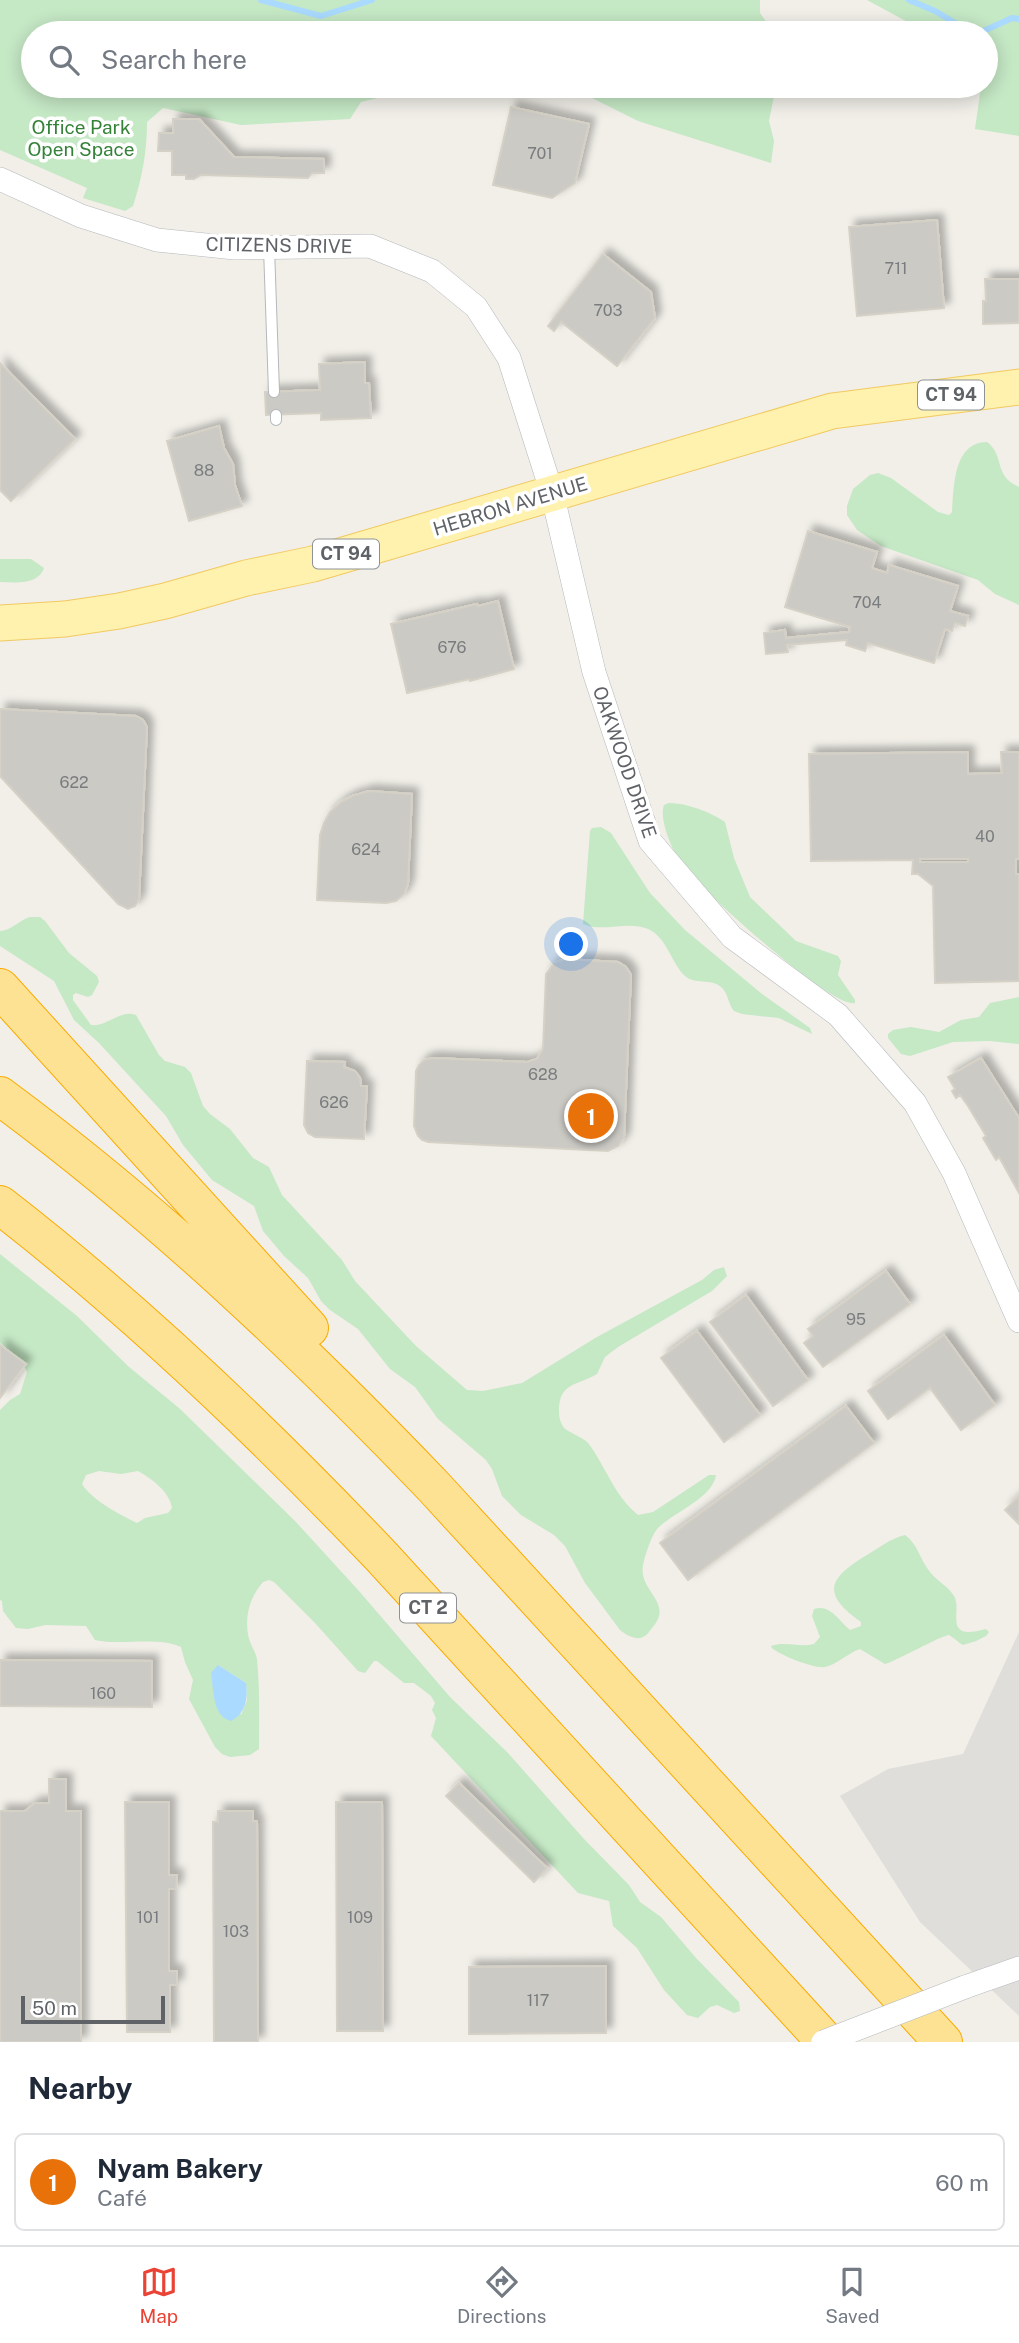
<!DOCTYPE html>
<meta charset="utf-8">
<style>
:root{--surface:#fff;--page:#f6f6f7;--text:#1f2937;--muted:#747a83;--line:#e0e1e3;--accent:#ea4335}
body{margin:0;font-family:"Public Sans",sans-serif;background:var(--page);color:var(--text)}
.scale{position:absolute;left:21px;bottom:18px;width:144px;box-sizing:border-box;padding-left:7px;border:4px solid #5f6368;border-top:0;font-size:19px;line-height:24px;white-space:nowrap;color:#5f6368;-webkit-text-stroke:5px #fff;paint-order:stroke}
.you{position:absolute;left:572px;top:945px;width:24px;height:24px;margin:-18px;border:5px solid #fff;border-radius:50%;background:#1a73e8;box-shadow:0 0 0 10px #1a73e833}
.badge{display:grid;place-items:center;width:46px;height:46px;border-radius:50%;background:var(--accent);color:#fff;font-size:23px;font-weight:700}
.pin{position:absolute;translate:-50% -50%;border:4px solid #fff;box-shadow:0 2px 7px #0006}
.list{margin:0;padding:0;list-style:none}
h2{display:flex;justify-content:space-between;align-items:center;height:91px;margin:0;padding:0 28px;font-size:30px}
h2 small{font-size:23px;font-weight:400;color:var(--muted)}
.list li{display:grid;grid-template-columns:46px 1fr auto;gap:21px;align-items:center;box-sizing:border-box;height:98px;margin:0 14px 14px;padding:0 14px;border:2px solid var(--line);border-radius:10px}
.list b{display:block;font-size:26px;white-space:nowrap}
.list p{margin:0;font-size:23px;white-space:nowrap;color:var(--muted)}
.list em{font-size:23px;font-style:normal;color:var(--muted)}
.icon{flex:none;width:38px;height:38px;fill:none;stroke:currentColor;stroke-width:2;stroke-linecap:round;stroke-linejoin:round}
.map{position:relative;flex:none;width:1019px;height:2042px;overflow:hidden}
.search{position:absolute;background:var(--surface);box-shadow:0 4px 18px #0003;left:21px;right:21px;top:21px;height:77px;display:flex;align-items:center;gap:18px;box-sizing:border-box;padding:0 24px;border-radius:38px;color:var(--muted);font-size:26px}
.sheet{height:203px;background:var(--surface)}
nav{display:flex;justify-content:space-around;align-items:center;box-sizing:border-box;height:98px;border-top:2px solid var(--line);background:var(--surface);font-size:19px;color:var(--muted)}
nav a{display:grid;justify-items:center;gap:4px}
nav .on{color:var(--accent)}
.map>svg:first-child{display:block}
.industrial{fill:#e0deda}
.green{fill:#c5e8c5;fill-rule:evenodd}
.water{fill:#aadaff}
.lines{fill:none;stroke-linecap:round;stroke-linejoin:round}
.stream{stroke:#aadaff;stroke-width:6}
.building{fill:#cccac5;stroke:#d6d1c6;stroke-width:2;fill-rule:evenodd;filter:url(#shadow)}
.lane-casing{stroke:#b5b8bc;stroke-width:12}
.street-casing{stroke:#b5b8bc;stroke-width:24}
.primary-casing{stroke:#f2c960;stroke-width:37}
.highway-casing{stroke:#f9ab00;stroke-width:40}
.lane{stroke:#fff;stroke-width:10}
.street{stroke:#fff;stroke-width:23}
.primary{stroke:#fff2af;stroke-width:35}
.highway{stroke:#fde293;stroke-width:38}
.street-bridge-casing{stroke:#b5b8bc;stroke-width:24;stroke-linecap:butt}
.street-bridge{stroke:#fff;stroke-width:23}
.labels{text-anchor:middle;stroke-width:7;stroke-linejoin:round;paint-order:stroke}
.number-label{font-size:16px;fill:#7a7d7f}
.shield{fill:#fff;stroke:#8f9295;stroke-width:2}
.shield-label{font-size:18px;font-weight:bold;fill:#5f6368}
.park-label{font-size:19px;fill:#348238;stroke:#fff}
.street-label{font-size:19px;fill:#5f6368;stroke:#fff}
</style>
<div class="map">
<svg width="1019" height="2042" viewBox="0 0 1019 2042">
<defs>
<filter id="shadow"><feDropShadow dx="6" dy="-6" stdDeviation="3.5" flood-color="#0004"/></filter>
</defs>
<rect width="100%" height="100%" fill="#f1efe8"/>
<!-- industrial -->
<path class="industrial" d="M1019,1632V2016L920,1922L840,1796L888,1769L963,1754Z"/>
<!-- green -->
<path class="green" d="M0,0H760V13L774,33H33V86H426L361,102L350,119L241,125L163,108L147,122C147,152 142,178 133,206L125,211L83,198L87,188L0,150Z
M867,0H1019V136L975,129L981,86H986V33H928Z
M556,86H776L769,121L774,141L771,163L638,121L580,92Z
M987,442C1005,455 993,476 1019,487V605L995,594L978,580L881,546L857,530L847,515V506L853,489L870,475L878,473L891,478L938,512L949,515L952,512C954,488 953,442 987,442Z
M0,559H31L44,568C37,586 16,582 0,582Z
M669,803C687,803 710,812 725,822L734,858L750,897L796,941L838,956L841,961L838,975L855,1000V1003C833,1010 703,891 685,869C675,857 658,820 664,805Z
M601,827L611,833L650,893L685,930L762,994L810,1028L812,1034L779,1018L742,1014L734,1011C728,1004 728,992 721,987C711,978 695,985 685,976C671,963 667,937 648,929C628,920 603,933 583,924L590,831L592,828Z
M30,917H40L45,921L69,953L97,976L99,982L92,995L88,997L76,993L73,995V1000L91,1025C107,1027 121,1009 136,1015L159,1055L165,1061L185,1067L191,1073L203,1106L210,1114L230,1129L253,1158L269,1167L282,1195L342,1260L355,1281L416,1346L467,1390L483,1391L522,1383L597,1337L702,1280L714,1270L724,1267L727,1276L712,1291L618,1347L605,1357L597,1374C577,1386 558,1382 559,1413C559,1418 561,1424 564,1428C573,1435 585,1437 591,1447C607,1470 615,1496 638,1515L653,1512L709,1475H716C713,1498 672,1513 657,1529C651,1537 645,1555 643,1565C638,1592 675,1602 652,1628C649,1632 646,1637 640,1638C633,1639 625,1634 620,1630L585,1583L565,1546L554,1535L521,1515L502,1496L492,1469L486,1460L438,1419L415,1387L390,1369L358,1329L330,1310L321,1301L308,1278L284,1256L263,1231L254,1206L212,1180L183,1145L166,1116L99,1043L74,1020L54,981L0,946V931C11,931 19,920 30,917Z
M1019,997V1044L990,1041L953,1042L910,1056L901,1054L888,1038V1034L893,1030L911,1027L939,1032L961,1020L979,1017L990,1003Z
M0,1254L77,1316L129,1367L179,1408L295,1521L359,1591L450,1697L508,1753L584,1839L629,1885L640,1902L661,1917L696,1958L735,1998L739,2002L740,2011L734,2013L717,2005L710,2007L698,2018L687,2015L664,1990L637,1948L613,1926L609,1901L578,1893L431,1736L436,1718L432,1710L435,1703L431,1696L414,1683H404L377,1661H374L365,1673L358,1671L315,1623L274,1582L269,1580L263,1582C249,1598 244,1619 249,1639C251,1646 256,1652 257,1660C260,1689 259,1720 259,1749L250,1755L230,1757L222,1754L215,1747L189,1699L193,1680L185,1662L181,1647C157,1636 122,1646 95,1640L86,1626L45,1625L28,1629L16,1628L3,1611L2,1601L0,1600V1410L10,1400L20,1394L27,1372L20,1359L0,1343ZM99,1471L121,1474L138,1471C151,1478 170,1492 172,1508L168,1513L145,1518L137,1523C119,1514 93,1501 82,1484L86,1475ZM218,1665L246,1683L247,1700L241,1715Z
M905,1535C918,1544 920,1560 930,1572C937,1581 948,1586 954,1596C963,1610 941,1642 986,1629L989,1632L986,1636L976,1641L963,1645C959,1643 953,1637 949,1635C944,1634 896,1661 885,1664L860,1649C848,1653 836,1665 825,1667C814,1669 780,1655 772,1648L771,1646C785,1641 800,1648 814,1644L820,1637L812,1616L814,1609C830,1604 839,1621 850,1630L861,1626V1622C820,1593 829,1578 867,1555C879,1548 891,1538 905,1535Z"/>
<!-- water -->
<path class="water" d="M218,1665L246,1683C248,1699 246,1713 231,1721C212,1716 214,1690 211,1673Z"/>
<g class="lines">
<!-- stream -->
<path class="stream" d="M261,0L321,16L372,0
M909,0L935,11L972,33
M979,33L1012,18L1019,19"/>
</g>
<!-- building -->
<path class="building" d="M511,107L589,124L575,183L552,198L493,185Z
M173,119H199L234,157L324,159V173H312L308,178L201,175L194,179H186V175H172V151H158L159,133H173Z
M937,220L944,308L857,316L849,227Z
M603,254L651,292L655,318L617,366L561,322L554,331L548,326Z
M985,279H1019V323L983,324V301H986Z
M365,362V383H369L371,418L321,420V413L266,415L265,392L320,390L319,364Z
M0,363L75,439L11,501L0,490Z
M219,426L224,448L233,464L235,485L242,506L189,521L167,441Z
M808,531L877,552L872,568L887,573L889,565L958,586L950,611L968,616L965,626L955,623L952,631L945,629L934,663L868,643L865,651L846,645L847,640L787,645L788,652L766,654L764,633L785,630L786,638L849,632L850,627L785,607Z
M498,601L514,669L470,681V679L407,693L391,624L477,604L478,606Z
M0,709L136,716L143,720L147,727L139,899L135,906L128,909L118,904L0,776Z
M968,752V774L1002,773L1001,752H1019V859H1016V874H1019V981L935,983L933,886L918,874H912L913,860L811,861L809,754ZM920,859H968V862H920Z
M369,791L412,794L408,884L404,894L396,901L386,903L317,900L320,835L324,823L330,812L341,802L352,796Z
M565,959L618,962L626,967L631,975L624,1137L618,1146L608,1151L428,1142L422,1140L418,1136L414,1126L416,1071L419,1065L424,1060L433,1058L527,1062L537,1059L543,1049L546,974L554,963Z
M981,1058L1019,1118V1193L999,1157L996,1160L983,1138L986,1136L968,1106L960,1095L956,1098L952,1091L955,1089L948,1077Z
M307,1061L345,1062L344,1067L355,1071L360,1078L361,1086H367L364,1139L315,1137L308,1133L304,1125Z
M886,1271L910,1304L823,1367L804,1343L813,1336L808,1329Z
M746,1295L808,1380L773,1406L710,1322Z
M697,1331L760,1415L724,1442L661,1358Z
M944,1335L995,1405L961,1430L930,1388L888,1419L868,1391Z
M0,1345L26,1364L0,1398Z
M846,1406L874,1443L688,1580L660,1543Z
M1019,1496V1524L1005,1510Z
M0,1660L152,1661V1707L0,1706Z
M49,1779H66V1811H81V2042H0V1811H25L35,1803H49Z
M459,1783L547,1868L534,1882L446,1796Z
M125,1802H169V1875H177L176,1889H169V1971H177V1985H170V2032H127Z
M336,1802H382L383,2031H337Z
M218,1811H253V1821H257L258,2042H214L213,1822H218Z
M606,1966V2033L469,2034V1967Z"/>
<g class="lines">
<!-- lane casing -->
<g class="lane-casing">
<path id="lane" d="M269,248L274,392
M276,415V420"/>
</g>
<!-- street casing -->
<g class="street-casing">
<path id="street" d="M0,179L81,216L157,240L235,248L370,246L432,271L476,307L509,358L552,493L594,672L650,841L732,937L838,1015L915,1103L954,1173L1019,1321
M965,1987L1019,1968"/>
</g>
<!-- primary casing -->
<g class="primary-casing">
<path id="primary" d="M0,623L65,619L119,611L165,601L246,578L313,564L832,411L1019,387"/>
</g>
<!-- highway casing -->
<g class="highway-casing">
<path id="highway" d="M0,988L309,1328
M0,1096C157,1212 299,1346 434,1487L943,2042
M0,1205C137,1311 262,1431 381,1556L826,2042"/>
</g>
<!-- lane -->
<use href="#lane" class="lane"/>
<!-- street -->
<use href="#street" class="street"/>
<!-- primary -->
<use href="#primary" class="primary"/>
<!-- highway -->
<use href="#highway" class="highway"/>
<!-- street-bridge casing -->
<g class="street-bridge-casing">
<path id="street-bridge" d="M823,2042L965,1987"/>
</g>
<!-- street-bridge -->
<use href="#street-bridge" class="street-bridge"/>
</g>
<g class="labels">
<!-- number labels -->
<g class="number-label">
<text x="540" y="159">701</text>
<text x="896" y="274">711</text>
<text x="608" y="316">703</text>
<text x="204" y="476">88</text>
<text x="867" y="608">704</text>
<text x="452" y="653">676</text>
<text x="74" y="788">622</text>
<text x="985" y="842">40</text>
<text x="366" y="855">624</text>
<text x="543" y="1080">628</text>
<text x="334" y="1108">626</text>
<text x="856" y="1325">95</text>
<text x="103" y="1699">160</text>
<text x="148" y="1923">101</text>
<text x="360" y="1923">109</text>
<text x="236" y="1937">103</text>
<text x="538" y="2006">117</text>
</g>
<!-- shield labels -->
<g class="shield">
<rect x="918" y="380.5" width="66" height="29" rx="5"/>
<rect x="313" y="539.5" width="66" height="29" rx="5"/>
<rect x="400" y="1593.5" width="56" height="29" rx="5"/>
</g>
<g class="shield-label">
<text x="951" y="401">CT 94</text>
<text x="346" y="560">CT 94</text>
<text x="428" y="1614">CT 2</text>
</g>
<!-- park labels -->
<g class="park-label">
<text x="81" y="134">Office Park<tspan x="81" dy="22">Open Space</tspan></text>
</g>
<!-- street labels -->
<g class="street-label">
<text transform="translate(279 245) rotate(1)" y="7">CITIZENS DRIVE</text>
<text transform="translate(510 506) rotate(-17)" y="7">HEBRON AVENUE</text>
<text transform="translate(625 762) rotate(71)" y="7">OAKWOOD DRIVE</text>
</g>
</g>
</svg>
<div class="scale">50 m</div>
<div class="you"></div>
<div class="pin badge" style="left:591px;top:1116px;background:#e8710a">1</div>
<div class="search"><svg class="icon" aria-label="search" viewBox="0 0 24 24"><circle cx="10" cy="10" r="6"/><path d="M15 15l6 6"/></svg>Search here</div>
</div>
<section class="sheet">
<h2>Nearby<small></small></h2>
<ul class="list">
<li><span class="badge" style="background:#e8710a">1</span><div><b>Nyam Bakery</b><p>Café</p></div><em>60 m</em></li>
</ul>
</section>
<nav>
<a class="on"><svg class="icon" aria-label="map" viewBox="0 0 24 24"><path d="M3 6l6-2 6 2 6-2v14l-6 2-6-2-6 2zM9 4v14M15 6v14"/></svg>Map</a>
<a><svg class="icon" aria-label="directions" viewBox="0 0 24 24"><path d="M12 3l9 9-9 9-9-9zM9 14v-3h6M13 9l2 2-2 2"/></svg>Directions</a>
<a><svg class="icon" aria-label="saved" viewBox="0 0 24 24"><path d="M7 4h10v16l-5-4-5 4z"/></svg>Saved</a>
</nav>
